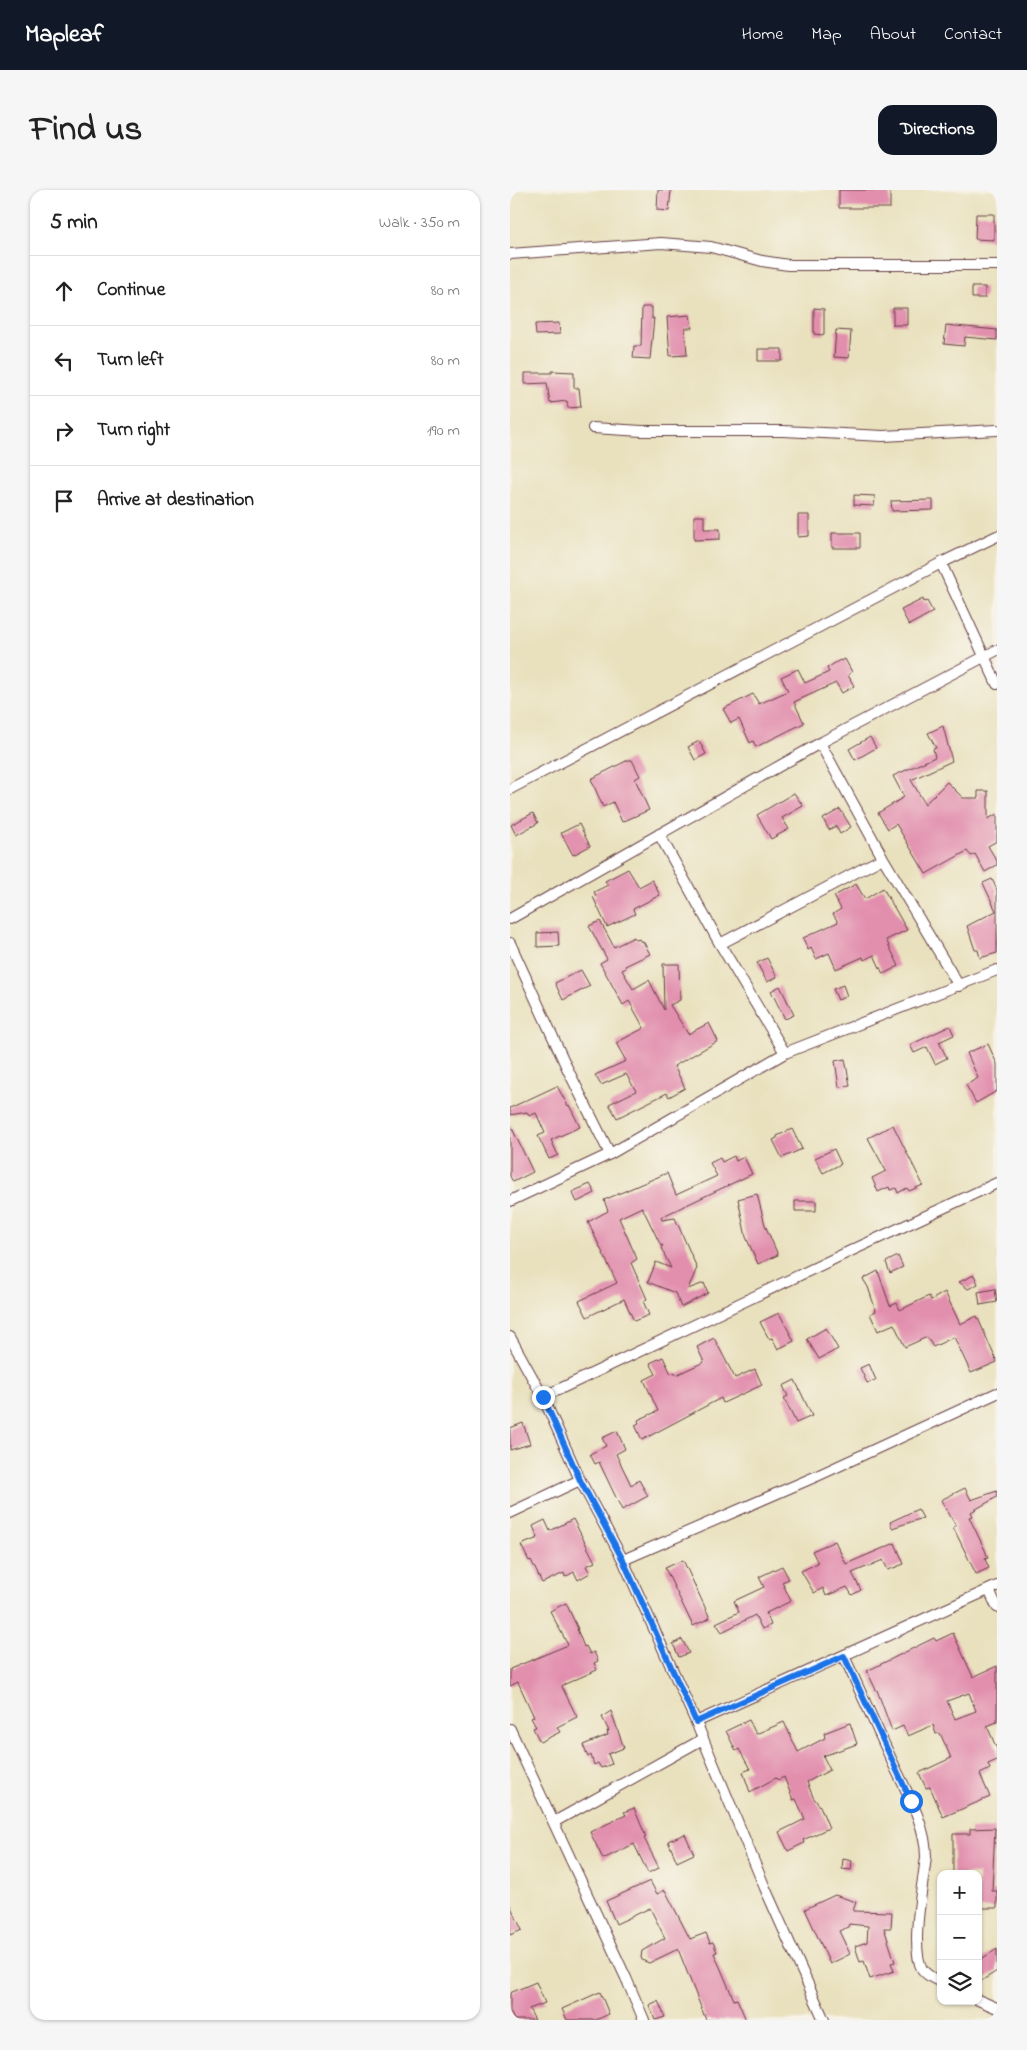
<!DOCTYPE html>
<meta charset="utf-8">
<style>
:root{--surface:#fff;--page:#f6f6f6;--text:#222;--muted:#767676;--line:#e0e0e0;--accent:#111827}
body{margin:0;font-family:"Indie Flower",sans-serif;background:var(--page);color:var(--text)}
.controls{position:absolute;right:15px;bottom:15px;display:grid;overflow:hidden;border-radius:10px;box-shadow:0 1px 4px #0004}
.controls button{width:45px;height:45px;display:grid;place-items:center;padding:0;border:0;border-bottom:1px solid var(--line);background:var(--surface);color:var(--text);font:25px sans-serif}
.stop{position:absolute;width:15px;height:15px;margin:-11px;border:4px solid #1a73e8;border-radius:50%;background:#fff}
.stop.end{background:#1a73e8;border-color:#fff;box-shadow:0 1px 5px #0008}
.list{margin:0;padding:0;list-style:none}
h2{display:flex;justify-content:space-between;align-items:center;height:65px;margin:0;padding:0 20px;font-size:21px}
h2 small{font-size:16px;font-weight:400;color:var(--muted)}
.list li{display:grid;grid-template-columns:32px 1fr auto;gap:15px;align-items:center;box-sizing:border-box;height:70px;padding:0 20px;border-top:1px solid var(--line)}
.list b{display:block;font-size:19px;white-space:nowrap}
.list em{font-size:16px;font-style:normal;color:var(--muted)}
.icon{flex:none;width:28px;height:28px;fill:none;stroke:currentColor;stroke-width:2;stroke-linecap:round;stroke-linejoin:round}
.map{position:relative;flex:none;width:487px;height:1830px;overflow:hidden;border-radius:15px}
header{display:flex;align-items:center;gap:30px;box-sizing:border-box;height:70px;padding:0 25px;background:var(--accent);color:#fff}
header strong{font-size:24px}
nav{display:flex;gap:28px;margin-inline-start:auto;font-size:18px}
.intro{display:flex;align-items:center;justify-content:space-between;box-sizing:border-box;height:120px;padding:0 30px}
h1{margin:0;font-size:35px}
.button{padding:12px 22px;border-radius:15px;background:var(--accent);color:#fff;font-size:18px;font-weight:700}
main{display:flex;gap:30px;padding:0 30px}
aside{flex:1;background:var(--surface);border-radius:15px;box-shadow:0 1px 4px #0004}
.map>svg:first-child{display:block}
.building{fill:#e28fae;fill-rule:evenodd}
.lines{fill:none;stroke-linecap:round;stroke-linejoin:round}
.street-casing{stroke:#623c41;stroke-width:12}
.street{stroke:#fff;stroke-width:10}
.route{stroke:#1a73e8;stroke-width:6}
</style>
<header>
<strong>Mapleaf</strong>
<nav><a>Home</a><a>Map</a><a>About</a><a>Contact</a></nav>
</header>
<div class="intro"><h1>Find us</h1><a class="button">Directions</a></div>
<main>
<aside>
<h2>5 min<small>Walk · 350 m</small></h2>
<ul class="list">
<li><svg class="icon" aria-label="ahead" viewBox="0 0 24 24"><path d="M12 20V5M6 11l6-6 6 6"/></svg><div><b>Continue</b></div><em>80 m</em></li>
<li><svg class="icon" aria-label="left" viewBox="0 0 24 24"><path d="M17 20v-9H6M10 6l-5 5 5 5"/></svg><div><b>Turn left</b></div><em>80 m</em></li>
<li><svg class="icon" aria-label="right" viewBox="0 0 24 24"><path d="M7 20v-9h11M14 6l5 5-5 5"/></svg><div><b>Turn right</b></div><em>190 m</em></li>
<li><svg class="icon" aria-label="arrive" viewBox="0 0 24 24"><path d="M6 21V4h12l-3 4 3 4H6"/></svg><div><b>Arrive at destination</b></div></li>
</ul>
</aside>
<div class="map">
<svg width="487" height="1830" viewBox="0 0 487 1830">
<rect width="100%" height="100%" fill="#f7f3e8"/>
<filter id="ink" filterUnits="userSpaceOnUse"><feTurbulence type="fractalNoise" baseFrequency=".02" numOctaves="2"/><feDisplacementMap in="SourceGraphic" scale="10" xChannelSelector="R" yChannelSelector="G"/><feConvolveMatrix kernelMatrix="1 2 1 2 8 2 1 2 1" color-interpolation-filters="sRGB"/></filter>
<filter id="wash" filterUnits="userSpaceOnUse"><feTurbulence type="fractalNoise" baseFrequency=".0096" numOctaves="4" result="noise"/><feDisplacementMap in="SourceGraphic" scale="20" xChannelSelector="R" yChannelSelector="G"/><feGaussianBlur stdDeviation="1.12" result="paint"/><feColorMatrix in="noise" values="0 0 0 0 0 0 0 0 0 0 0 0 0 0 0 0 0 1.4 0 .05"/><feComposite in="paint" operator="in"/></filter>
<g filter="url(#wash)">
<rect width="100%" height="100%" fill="#e9e1be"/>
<g id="blocks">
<!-- building -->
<path class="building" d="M148,0H161L159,21L147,20Z
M329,0H380V18H329Z
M466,24H484V50L465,49Z
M462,97H475V108H462Z
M132,117H142V129L144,128L140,169L123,168L124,156H131Z
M304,118L314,119V145L304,144Z
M383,118H397V135H383Z
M180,125L182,138H175L177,165L160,166L157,127Z
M49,133L50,144L26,145L25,134Z
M436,135L487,140V150L455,147L454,156L434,154Z
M326,140L341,141L339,168L324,167Z
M248,159H272V171H248Z
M42,181L64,182V198H69L71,217L58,218L57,211L40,213L37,193L15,194V183H42Z
M344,305L365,306L364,316L344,315Z
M423,310V320L382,321L381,311Z
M288,325H299V346L288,347Z
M184,326H194V339H210V349L184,350Z
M322,343H350V358H322Z
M413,409L414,412L417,411L423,422L399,435L391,420Z
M335,469L342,482L338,485L344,496L332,503L326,493L284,512L294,533L246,557L243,551L240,553L229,529L221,533L213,519L243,504L249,514L278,501L271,487L288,479L295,493L319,482L317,478L330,470L331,471Z
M433,536L442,571L401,590L415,614L437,592L453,608H468V601H478V629L487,624V651L478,656L487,671V675L475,682L465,664L461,666L457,661L416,684L386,634L378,639L368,623L394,607L383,586L425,567L423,559L426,558L418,543Z
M360,547L366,558L345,570L339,559Z
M189,551L196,564L185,570L178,557Z
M118,570H122L130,586L125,589L139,620L112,632L103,612L93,617L81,589Z
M284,603L293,616L272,628L279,639L261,649L247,625Z
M330,619L341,637L330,644L326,636L319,640L313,629Z
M23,623L28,633L6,645L1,635Z
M69,634L80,656L63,665L51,643Z
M118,679L129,697L142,690L150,705L123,719L125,724L97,737L83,707L86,706L84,702L98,695L95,691Z
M482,689L487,700V763L470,768L468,760H465L457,736L486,721L473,693Z
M346,694L355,709L373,698L397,740L376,750L389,776L373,784L364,765L354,770L353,767L326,779L319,763L306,769L301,758L298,760L293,748L328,732L323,724L331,719L324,706Z
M90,731L104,757L124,747L126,750L129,749L131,752L133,751L140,764L115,776L116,778L112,780L123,799L139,790L154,820L153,774H169L170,810L160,815L178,844L199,833L208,851L164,876L175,898L159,907L157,903L107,928L99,914L126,901L116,884L91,895L85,885L116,871L106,853L134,838L119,811L113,815L90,773L97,769L79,736Z
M48,742L49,756L27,757V743Z
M257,768L267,787L257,792L247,773Z
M71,780L80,796L53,810L45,793Z
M333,795L337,806L328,810L323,799Z
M270,796L284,825L275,829L261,801Z
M440,836L444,845L429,852L437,868L425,874L417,857L404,863L400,855Z
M478,854L487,874V901L466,913L456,895L468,888L457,863Z
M335,869L340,896L329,897L325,871Z
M47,896L58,916L59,915L70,937L41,950L48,965L39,969L28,946L35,943L26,923L19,926L17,922L0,925V918Z
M0,934L23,982L3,992L0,986Z
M383,935L413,995L399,1001L397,998L388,1003L386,998L380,1000L379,997L368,1002L362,988L376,981L358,948Z
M282,939L292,959L272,968L263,950L267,948V946Z
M324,959L331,974L313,983L305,968Z
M224,966L226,971L234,967L242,984L151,1027L152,1030L165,1028L187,1078L178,1099L194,1093L198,1103L171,1117L165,1103L138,1092L146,1072L161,1078L151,1058L153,1055L151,1056L132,1017L109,1028L127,1069L121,1073L137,1109L133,1111L139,1125L124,1131L114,1109L77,1127L69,1111L107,1093L78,1032L98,1021L94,1010L157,983L166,1005L207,986L200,973L210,968L212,972Z
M80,994L85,1003L67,1012L62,1002Z
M247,1004L255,1035L268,1065L248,1074L236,1047L228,1009Z
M285,1011H306V1021H285Z
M388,1066L393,1077L380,1083L376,1072Z
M368,1081L380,1116L387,1113L390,1120L419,1106L421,1110L435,1102L450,1134L467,1126L487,1172L461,1183L444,1147L423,1157L417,1147L395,1157L384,1134L368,1141L360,1124L366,1121L358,1097L353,1089Z
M464,1085L468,1094L458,1099L449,1092Z
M485,1099L487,1112L470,1115L468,1102Z
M269,1123L284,1151L268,1159L262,1148L259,1149L250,1132Z
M316,1138L328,1159L309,1169L297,1149Z
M204,1148L225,1188L245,1179L252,1195L213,1213L211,1208L132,1250L125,1235L129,1233L128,1230L148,1221L134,1190L146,1184L140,1173L153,1167L161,1184L165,1182L166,1185L194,1172L187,1157Z
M359,1174L366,1190L357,1193L350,1178Z
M285,1190L302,1226L286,1233L274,1208L278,1206L273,1196Z
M13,1233L20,1254L0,1260V1238Z
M107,1241L115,1259L106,1264L121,1295L129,1290L138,1306L112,1320L89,1272L85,1274L80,1264L96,1256L92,1248Z
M455,1298L461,1310L487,1301V1307L461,1322L463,1326L459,1327L475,1360L478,1368L475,1369L479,1378L466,1384L443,1337L446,1336L431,1310Z
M408,1319L413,1328L382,1338L380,1332Z
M63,1329L85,1372L76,1376L80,1383L68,1390L64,1382L55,1387L54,1383L32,1393L21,1370L19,1371L11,1355L28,1348L23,1336L35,1330L40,1341Z
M325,1351L336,1374L385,1353L394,1374L378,1380L373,1370L342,1383L351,1400L342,1405L337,1397L316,1406L313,1398L304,1403L291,1381L308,1373L302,1361Z
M173,1370L200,1428L183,1436L155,1378Z
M272,1376L279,1389L272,1392L281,1411L256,1423L261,1435L252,1439L245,1425L212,1442L206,1433L229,1422L224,1411L254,1397L249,1387Z
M56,1413L68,1439H67L74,1457L76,1456L80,1464L84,1462L88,1471L84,1473L87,1480L53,1495L52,1497L67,1527L47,1537L50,1542L30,1552L23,1538L26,1537L21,1528L24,1527L8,1492L0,1496V1479L58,1455L40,1421Z
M443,1443L463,1487L487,1476V1532L477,1536L487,1559V1570L478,1574L480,1579L470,1584L480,1607L433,1627L420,1597L416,1598L409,1583L441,1568L430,1543L426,1544L423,1535L398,1546L393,1536L382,1541L367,1500H366L357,1481L424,1448L426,1451ZM459,1503L466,1521L445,1529L437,1511Z
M172,1449L179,1463L169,1467L163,1454Z
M101,1521L114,1558L98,1564L102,1574L91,1578L88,1573L84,1575L81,1565L78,1567L73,1555L98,1545L97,1541H99L92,1527Z
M239,1530L246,1544L274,1532L288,1562L315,1548L314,1543L340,1533L347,1554L313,1566L320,1580L297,1592L303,1607L310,1616L319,1638L293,1650L294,1653L278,1661L269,1642L295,1629L286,1609L283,1610L274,1587L268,1590L266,1588L240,1602L233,1582L240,1579L229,1559L226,1561L216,1541Z
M124,1618L136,1647L134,1648L149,1678L138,1683L124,1654L93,1669L80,1642L116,1625L114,1622Z
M485,1638L482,1701H487V1718H468V1684H443V1644H460V1639Z
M175,1644L184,1664L167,1672L158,1651Z
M333,1669L342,1671L341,1680L332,1679Z
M140,1691L147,1704L155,1700L180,1749L196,1743L200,1753L203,1752L207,1762L204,1763L224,1810L227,1809L236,1830H196L168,1759L139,1773L132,1770L131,1767L132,1761L155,1748L140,1718L106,1734L96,1711Z
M325,1705L346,1712L343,1721L382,1722L381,1738H374L385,1772L381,1773L384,1781L360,1789L354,1771L350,1772L345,1756L357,1752L358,1736L339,1734L338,1737L329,1741L340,1764L320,1774L295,1719Z
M0,1715L12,1740L0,1745Z
M487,1759V1781L468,1793V1771Z
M26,1792L35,1813L19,1819L25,1830H4L0,1821V1803Z
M90,1802L99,1824L86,1830H57L52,1819Z
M148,1811L155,1827L145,1830L139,1815Z"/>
</g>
</g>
<g filter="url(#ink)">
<use href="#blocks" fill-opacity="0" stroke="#623c41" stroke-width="1"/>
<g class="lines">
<!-- street casing -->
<g class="street-casing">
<path id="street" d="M0,64L151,53L201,57L252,71L278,75H487
M83,238L132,241H273L373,246L487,240
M431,373L487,494
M310,553L373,668L449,796
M0,599L431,373L487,346
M149,644L210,754L275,863
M0,729L310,553L487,460
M0,753L58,880L100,964
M210,754L373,668
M0,1011L100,964L275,863L487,780
M0,1147L33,1207L70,1290L113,1370L186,1532L255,1698L314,1830
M33,1207L334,1064L487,993
M0,1323L70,1290
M113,1370L307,1286L487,1203
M479,1400L487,1417
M334,1466C350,1501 366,1536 382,1571C396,1601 416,1634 416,1667C413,1694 400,1757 412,1779C416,1785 424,1789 431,1792
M186,1532L487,1396
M0,1539L116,1788L134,1830
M44,1632L193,1549
M468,1810L487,1818"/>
</g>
<!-- street -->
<use href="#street" class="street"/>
</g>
</g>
<g class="lines" filter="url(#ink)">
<!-- route -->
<path class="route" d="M33,1207L70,1290L113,1370L186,1532L334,1466L401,1611"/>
</g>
</svg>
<div class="controls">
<button>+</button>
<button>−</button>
<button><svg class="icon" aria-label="layers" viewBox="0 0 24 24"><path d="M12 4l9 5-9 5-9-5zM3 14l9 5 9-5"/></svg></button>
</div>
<div class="stop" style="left:401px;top:1611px"></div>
<div class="stop end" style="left:33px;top:1207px"></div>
</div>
</main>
